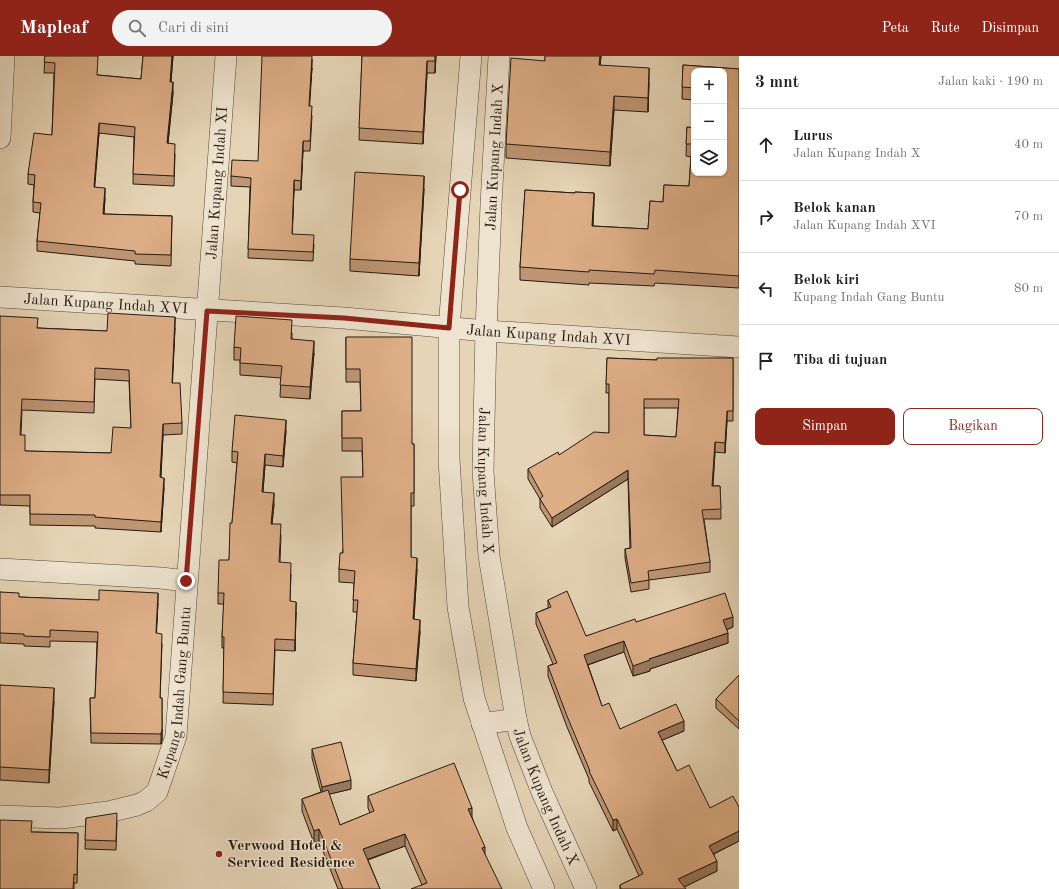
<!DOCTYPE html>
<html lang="id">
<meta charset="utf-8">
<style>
:root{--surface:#fff;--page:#f2f2f2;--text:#202124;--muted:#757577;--line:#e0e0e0;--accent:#8f2418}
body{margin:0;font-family:"Old Standard TT",serif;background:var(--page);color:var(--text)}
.controls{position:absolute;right:12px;top:12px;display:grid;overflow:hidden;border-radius:8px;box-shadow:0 1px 3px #0004}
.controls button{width:36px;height:36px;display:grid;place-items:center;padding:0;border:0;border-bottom:1px solid var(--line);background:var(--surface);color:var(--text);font:20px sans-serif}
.stop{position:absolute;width:12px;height:12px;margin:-9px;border:3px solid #8f2418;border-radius:50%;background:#fff}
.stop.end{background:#8f2418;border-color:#fff;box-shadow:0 1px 4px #0008}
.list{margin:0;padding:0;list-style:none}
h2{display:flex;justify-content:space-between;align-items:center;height:52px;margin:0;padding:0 16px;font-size:17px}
h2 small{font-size:13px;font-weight:400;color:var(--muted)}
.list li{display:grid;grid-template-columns:26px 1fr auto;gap:12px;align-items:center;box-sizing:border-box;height:72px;padding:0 16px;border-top:1px solid var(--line)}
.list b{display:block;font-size:15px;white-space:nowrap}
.list p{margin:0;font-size:13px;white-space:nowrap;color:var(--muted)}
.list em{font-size:13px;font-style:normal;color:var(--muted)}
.actions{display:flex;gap:8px;padding:12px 16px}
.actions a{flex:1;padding:9px 0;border:1px solid var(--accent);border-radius:8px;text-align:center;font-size:14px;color:var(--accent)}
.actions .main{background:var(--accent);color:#fff}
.icon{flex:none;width:22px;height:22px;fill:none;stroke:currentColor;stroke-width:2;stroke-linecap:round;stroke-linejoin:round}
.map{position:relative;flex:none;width:739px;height:833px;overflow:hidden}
header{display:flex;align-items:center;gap:24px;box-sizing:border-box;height:56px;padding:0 20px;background:var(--accent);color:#fff}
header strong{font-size:19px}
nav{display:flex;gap:22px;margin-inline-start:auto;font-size:14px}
.search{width:280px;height:36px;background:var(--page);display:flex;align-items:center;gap:10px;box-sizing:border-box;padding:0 14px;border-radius:22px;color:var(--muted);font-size:15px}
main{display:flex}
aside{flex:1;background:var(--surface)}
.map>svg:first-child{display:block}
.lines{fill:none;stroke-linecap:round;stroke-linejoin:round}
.minor-casing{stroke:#54483c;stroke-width:22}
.minor{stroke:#eee3cf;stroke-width:21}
.wall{fill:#bf9674;stroke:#241a13;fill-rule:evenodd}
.shaded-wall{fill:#9b7a5e;stroke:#241a13}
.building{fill:#deae87;stroke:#241a13;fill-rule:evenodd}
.route{stroke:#8f2418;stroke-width:5}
.poi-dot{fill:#8f2418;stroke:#eee3cf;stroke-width:1.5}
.labels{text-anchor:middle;stroke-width:3;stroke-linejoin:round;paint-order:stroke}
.street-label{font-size:15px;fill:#241a13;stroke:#eee3cf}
.poi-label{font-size:15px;font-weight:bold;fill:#241a13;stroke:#eee3cf;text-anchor:start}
</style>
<header>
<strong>Mapleaf</strong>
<div class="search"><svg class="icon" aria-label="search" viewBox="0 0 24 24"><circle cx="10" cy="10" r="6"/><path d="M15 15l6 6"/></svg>Cari di sini</div>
<nav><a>Peta</a><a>Rute</a><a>Disimpan</a></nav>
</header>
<main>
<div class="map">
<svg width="739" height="833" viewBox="0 0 739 833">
<rect width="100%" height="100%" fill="#e5d4b5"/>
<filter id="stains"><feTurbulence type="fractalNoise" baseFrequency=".005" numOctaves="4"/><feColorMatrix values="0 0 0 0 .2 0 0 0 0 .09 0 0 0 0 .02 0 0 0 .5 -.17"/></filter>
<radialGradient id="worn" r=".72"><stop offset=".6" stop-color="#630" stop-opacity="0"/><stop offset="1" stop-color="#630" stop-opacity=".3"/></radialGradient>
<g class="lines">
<!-- minor casing -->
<g class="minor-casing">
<g id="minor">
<path d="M471,0L449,272V403L458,551L474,642L517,772L544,833"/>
<path id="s1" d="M499,0L491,149L486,275L483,415L489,500L516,663L520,680L542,736L586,833"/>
<path d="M0,82L4,0"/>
<path id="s2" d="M0,241L344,262L486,275L739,291"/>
<path d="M0,513L161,522L186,525"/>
<path d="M482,668L516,663"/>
<path id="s3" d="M0,760L61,762L108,756L137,749L146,745L157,736L176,680L226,0"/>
</g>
</g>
<!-- minor -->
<use href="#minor" class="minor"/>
</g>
<!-- wall -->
<path class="wall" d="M45,0L98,19L141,23L143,0H173L171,26L173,37L168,87L175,98L174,130L133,128L134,81L99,77L94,131L105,142L104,158L172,160L171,210L135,208V205L37,195V185L40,157L33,156V146L34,129L28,128V118L52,79L54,17H44Z
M362,0H436L435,17H427L423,88L359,84Z
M545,0H601L600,9L649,27L648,56L614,54L610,110L506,102V88L545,5Z
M683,9L739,13V232L655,227L654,230L589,227V229L520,224V211L525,134L575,137V136L594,137L593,170L648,173L650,145L663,146L664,129L689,130L691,101L686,100L687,71L694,72V117H724V15H694V44L682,43Z
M312,12L309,50L312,60L310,95H303L301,134H294L292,178L314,188L313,205L248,202L250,131L231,130V120L258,105Z
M424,133L419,220L350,215V203Z
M0,260L38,272L107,275L175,272L172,327L182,367V378L163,379L161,421L164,432L161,476L95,472V470L30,469V450L0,449ZM95,323L129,325L131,372L111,397L25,395L21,379L22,354L94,357Z
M292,277V283L314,297L310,343L280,341L281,322L240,319V304H234V291Z
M346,281L412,388H414V450H411V501L417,514L414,563L420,576L416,625L353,619V607L357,556H353L354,527L339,526V513L342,497L363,421L362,395H342V355H361L360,326H346Z
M607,302L657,304L733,302V365H727L725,397L715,396L713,430H720L721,463H704L710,506V516L649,524V533L631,536L625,502V493L630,492L628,423L552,471L540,452V443L528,423V413L609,377V337H606ZM644,352H678L676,381L644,379Z
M286,375L283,411L265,409L263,436L274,448L272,468L281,479L280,506L291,518L290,545L296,557L295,595L275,594L273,649L223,647L224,592H222V581L224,548H218V537L229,504L232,467L237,407L232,406V395Z
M0,536L19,541L158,547L156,577L162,588L160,642H162V684L161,688L91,687L90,642H95L97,586L50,585V591L24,590V588L0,587Z
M548,544L586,580L636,566L733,571L726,574L728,587L650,613V615L633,620L624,596L588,609L602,650L620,673L684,675L662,684L677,715L710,752L739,785L714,798L717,815L684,831L686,833H620V829L639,820L617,773L613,775L589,726V723L567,671L548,620V610L553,608L536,568V557L548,552Z
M739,619V673L716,652V643Z
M0,629L54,645L49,727L0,724Z
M312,693L351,733L329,738L340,769L370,757L368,752V740L472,761L485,800L422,829L405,790L368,804L380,833H338L319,785L314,787L302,755V743L321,736L312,702Z
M86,762L117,766L116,794L85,793Z
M32,776L78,777L77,827H74V833H0Z"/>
<!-- shaded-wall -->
<path class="shaded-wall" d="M172,0H173L170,36V26Z
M435,0H436L435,17Z
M600,0H601L599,23V9Z
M312,3V12L309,60V50Z
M427,5V17L423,88V76Z
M649,12V27L648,56V42Z
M173,26V37L167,97V87Z
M614,40V54L610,110V96Z
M99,67V77L94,141V131Z
M303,85V95L301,134V125Z
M424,120V133L419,220V207Z
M294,124V134L292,187V178Z
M105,132V142L103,168V158Z
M594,137V149L592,182V170Z
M175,261V272L172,338V327Z
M314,285V297L310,343V331Z
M727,355V365L725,397V387Z
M286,364V375L283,411V400Z
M163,368V379L160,432V421Z
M715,386V396L712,440V430Z
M265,398V409L262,447V436Z
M628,414V423L552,471V462Z
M164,422V432L161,476V466Z
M274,437V448L271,479V468Z
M417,502V514L413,576V563Z
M158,537V547L156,588V577Z
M296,546V557L295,595V584Z
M733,561V571L723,575V564Z
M420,564V576L416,625V613Z
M728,577V587L650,613V615L633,620V610L649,603Z
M624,585V596L584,610V599Z
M54,632V645L49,727V714Z
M684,665V675L658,686V676Z
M162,673V684L161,688V678Z
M351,724V733L322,740V731Z
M472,752V764L468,753Z
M617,763V773L613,775V764Z
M319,773V785L314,787V775Z
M739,775V785L709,800V790Z
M405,778V790L363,805V793Z
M485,791V803L482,792Z
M717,805V815L680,833L678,823Z"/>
<!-- building -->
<path class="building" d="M45,0H98L97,19L141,23L143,0H172L170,26H173L167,87L175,88L174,120L133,118L135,71L99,67L94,131L105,132L103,158L172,160L171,199L135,198V195L37,185L41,147L33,146L35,119L28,118L34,77L52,79L55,7L44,6Z
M262,0H312L309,50H312L310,85H303L301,125L294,124L292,178L314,179L313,196L248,193L251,122L231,120L232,104L258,105Z
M362,0H435V5H427L423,76L359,72Z
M545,0H600L599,9L649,12L648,42L614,40L610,96L506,88L511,2L545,5Z
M683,9L739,13V220L655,214L654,218L589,214V216L520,211L525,134L575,137V136L594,137L592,170L648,173L650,145L663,146L664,129L689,130L692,88H686L687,71L694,72V117H724V15H694V32L682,31Z
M355,116L424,120L419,207L350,203Z
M108,257L175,261L172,327H180L182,367L163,368L160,421L164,422L161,466L95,461V459L30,458V439H0V260L38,262L37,272L107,275ZM95,312L129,314L131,372L113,371L111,397L25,395V379H20L22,343L94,346Z
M236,260L292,264L291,283L314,285L310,331L280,329L282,310L240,307L241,292L234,291Z
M346,281H412V388H414V437H411V501L417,502L413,563L420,564L416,613L353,607L358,544H353L355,515L339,513L340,497H343L341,421H363L362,382H342V355H361L360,313H346Z
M607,302L657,304V302H733V355H727L725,387L715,386L712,430H720L721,453L702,454L710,506L648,515L649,524L631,527L625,493L631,492L628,414L552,462L540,443L543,440L528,413L558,396L559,399L594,376L609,377V328H606ZM644,343H679L676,381L644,379Z
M235,359L286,364L283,400L265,398L262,436L274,437L271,468H281L279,506L291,507L290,545L296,546L295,584L275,583L273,638L223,636L224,581H222L224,537H218L219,504H229L230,467H232L238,396L232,395Z
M99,534L158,537L156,577L162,578L160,642H162V673L161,678L91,677L90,642H95L98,576L50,574V581L24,580V578L0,577V536L19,537V541L99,544Z
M567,535L586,580L635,563L636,566L725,537L733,561L723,564L728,577L649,603L650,604L633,610L624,585L584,599L602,650L609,647L620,673L676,648L684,665L658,676L677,715L689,709L710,752L733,740L739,751V775L709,790L717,805L678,823L686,833H621L620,829L643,818L617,763L613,764L589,715H590L567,660L548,610L557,607L536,557L551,551L548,544Z
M739,619V665L716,643Z
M0,629L54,632L49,714L0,711Z
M341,686L351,724L322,731L312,693Z
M454,707L472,752L468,753L485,791L482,792L502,833H411L427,827L405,778L363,793L380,833H343L319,773L314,775L302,743L328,734L340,769L374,755L368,740Z
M117,757L116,785L85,784L86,762Z
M0,764L32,765L31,776L78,777L77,819L74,818L73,833H0Z"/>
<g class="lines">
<!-- route -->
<path class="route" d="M186,525L207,255L344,262L449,272L460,134"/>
</g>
<!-- markers -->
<circle class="poi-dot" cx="219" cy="798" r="4"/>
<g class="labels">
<!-- street labels -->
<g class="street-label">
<text transform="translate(494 101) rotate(-87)" y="5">Jalan Kupang Indah X</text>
<text dy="5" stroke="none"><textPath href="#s3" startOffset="776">Jalan Kupang Indah XI</textPath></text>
<text dy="5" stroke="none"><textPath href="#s2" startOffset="106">Jalan Kupang Indah XVI</textPath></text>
<text dy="5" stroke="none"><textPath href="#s2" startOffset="550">Jalan Kupang Indah XVI</textPath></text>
<text dy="5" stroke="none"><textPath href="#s1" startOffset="425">Jalan Kupang Indah X</textPath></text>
<text dy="5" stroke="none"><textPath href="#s3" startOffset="264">Kupang Indah Gang Buntu</textPath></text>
<text dy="5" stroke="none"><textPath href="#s1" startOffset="749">Jalan Kupang Indah X</textPath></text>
</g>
<!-- poi labels -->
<g class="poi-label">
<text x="227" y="794">Verwood Hotel &amp;<tspan x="227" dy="17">Serviced Residence</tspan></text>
</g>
</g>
<rect width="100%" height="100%" filter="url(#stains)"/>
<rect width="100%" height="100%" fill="url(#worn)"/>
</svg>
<div class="controls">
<button>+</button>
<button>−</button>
<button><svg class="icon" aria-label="layers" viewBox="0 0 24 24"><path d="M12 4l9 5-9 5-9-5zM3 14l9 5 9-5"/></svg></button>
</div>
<div class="stop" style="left:460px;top:134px"></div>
<div class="stop end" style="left:186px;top:525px"></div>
</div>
<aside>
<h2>3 mnt<small>Jalan kaki · 190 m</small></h2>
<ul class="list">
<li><svg class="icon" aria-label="ahead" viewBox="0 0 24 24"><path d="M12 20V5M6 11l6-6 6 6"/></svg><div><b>Lurus</b><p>Jalan Kupang Indah X</p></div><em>40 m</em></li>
<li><svg class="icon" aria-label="right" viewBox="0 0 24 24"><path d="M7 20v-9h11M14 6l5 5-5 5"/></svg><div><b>Belok kanan</b><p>Jalan Kupang Indah XVI</p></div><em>70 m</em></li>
<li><svg class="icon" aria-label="left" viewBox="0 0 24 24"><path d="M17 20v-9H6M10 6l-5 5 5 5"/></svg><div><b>Belok kiri</b><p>Kupang Indah Gang Buntu</p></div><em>80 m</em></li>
<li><svg class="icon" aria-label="arrive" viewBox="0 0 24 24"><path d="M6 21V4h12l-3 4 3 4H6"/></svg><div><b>Tiba di tujuan</b></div></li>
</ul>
<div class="actions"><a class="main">Simpan</a><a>Bagikan</a></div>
</aside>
</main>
